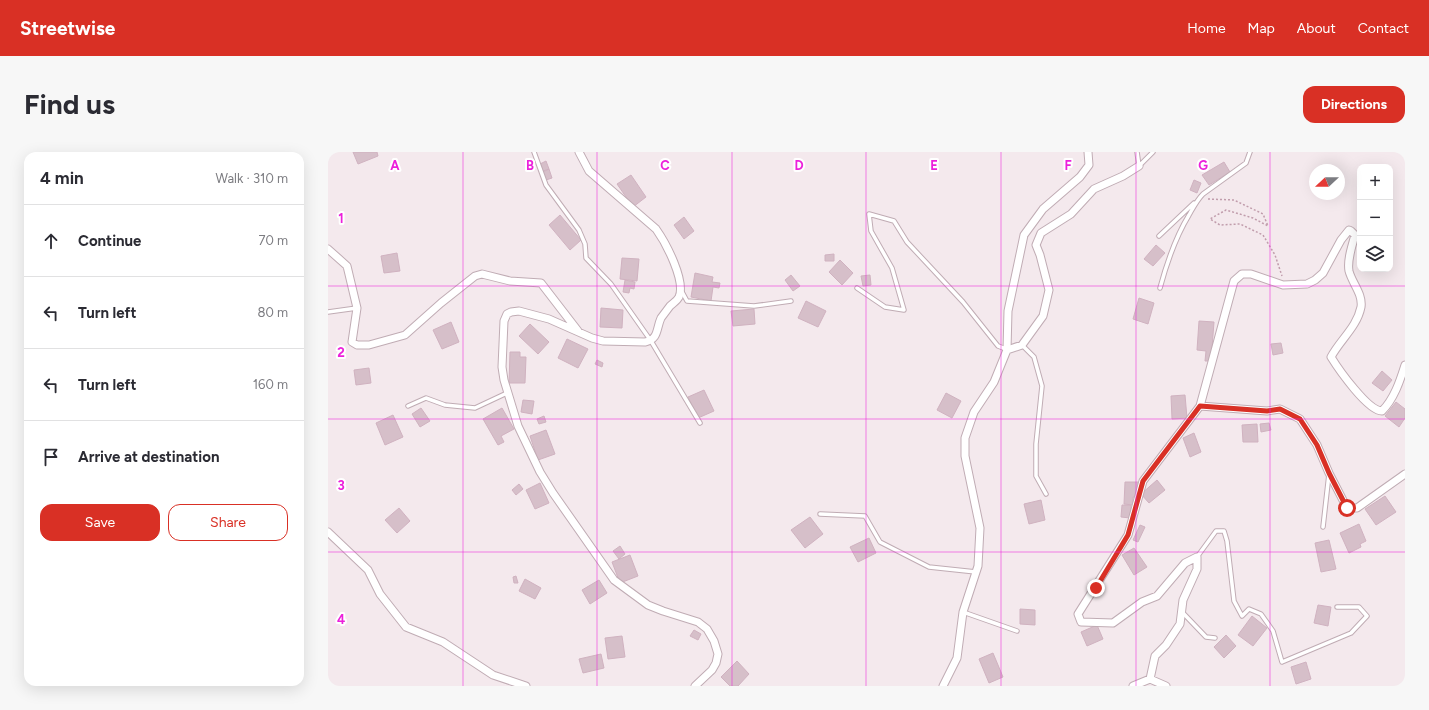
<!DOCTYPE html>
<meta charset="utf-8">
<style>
:root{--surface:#fff;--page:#f7f7f7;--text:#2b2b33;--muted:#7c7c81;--line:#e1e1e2;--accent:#d93025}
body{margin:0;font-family:Figtree,sans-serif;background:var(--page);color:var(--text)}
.controls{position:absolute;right:12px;top:12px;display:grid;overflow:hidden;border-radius:8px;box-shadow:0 4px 16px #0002}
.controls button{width:36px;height:36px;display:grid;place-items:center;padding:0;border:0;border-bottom:1px solid var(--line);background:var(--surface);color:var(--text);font:20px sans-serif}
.compass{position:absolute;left:981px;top:12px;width:36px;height:36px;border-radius:50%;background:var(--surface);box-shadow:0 4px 16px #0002;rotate:248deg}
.stop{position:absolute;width:12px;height:12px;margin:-9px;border:3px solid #d93025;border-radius:50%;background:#fff}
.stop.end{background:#d93025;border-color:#fff;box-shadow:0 1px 4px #0008}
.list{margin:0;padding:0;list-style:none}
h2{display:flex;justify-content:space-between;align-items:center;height:52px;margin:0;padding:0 16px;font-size:17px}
h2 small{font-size:13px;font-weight:400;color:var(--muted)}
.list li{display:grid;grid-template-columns:26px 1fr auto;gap:12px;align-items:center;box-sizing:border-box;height:72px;padding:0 16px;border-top:1px solid var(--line)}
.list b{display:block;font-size:15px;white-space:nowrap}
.list em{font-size:13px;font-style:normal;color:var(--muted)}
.actions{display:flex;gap:8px;padding:12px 16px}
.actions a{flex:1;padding:9px 0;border:1px solid var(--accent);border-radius:12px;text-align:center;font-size:14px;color:var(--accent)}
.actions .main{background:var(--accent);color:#fff}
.icon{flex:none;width:22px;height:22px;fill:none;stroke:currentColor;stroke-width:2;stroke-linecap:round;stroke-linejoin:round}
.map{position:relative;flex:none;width:1077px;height:534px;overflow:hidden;border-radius:12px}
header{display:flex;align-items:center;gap:24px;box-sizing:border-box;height:56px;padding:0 20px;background:var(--accent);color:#fff}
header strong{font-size:19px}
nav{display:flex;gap:22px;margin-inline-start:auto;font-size:14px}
.intro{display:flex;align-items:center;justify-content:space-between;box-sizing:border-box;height:96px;padding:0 24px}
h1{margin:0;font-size:28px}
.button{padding:10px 18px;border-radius:12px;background:var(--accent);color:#fff;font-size:14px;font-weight:700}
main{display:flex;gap:24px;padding:0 24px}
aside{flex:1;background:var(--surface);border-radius:12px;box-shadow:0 4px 16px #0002}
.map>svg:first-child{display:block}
.building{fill:#d6bfc9;stroke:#d0b2c0}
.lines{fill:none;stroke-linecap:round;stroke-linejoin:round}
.service-casing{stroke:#c0acb4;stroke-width:5.5}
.minor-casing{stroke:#c0acb4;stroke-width:9}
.path{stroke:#c19dac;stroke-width:1.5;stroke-dasharray:2 2;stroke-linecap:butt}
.service{stroke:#fff;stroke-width:3.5}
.minor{stroke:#fff;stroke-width:7}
.route{stroke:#d93025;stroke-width:5}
.grid{fill:none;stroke:#ec20db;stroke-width:1;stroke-opacity:0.55}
.grid-label{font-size:13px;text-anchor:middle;font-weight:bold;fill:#ec20db;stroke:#fff;stroke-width:4;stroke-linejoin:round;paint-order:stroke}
</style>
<header>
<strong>Streetwise</strong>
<nav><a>Home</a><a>Map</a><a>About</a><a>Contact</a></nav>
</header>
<div class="intro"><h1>Find us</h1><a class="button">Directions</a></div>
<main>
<aside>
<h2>4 min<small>Walk · 310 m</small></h2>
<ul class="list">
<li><svg class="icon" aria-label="ahead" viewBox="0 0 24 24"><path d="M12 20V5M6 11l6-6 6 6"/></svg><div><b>Continue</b></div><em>70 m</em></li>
<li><svg class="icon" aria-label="left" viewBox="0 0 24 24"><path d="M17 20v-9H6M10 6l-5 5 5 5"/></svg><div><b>Turn left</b></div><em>80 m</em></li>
<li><svg class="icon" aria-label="left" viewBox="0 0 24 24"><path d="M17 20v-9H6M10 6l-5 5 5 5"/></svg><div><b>Turn left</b></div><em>160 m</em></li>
<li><svg class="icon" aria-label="arrive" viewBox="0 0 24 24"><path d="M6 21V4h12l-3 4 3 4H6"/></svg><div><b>Arrive at destination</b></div></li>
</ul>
<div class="actions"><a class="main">Save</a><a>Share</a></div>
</aside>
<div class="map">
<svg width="1077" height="534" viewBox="0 0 1077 534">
<rect width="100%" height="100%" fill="#f4e9ed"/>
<!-- building -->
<path class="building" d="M25,0H49L50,4L30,12Z
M218,9L221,17L215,19L212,12Z
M896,10L902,20L881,33L874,23Z
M221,17L224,26L218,28L215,20Z
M303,23L318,45L305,55L289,32Z
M866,28L873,31L869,41L862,38Z
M232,63L253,88L242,98L221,73Z
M356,65L366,79L356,87L346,73Z
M828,93L837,101L825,114L816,107Z
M69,101L72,119L56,121L53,104Z
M506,102V109H497V103Z
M294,106L311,107L309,129L292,127Z
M512,108L525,121L514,133L501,120Z
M367,121L385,125L384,130L392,131L391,136L385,135L383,149L363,145Z
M463,123L472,134L465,139L457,128Z
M542,123L543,133L535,134L533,124Z
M297,128L307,130L306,137L302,136L301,141L295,140Z
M811,146L826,151L820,172L805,167Z
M478,149L498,159L490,175L470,166Z
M273,156L295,158L294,176L272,175Z
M426,157L427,172L405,174L403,159Z
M871,169L886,170L883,209H877L878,199L869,198Z
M123,170L131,190L114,197L105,178Z
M202,172L221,190L210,202L191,184Z
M239,187L260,197L250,216L230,206Z
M953,191L955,201L945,203L943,192Z
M182,200H192V205H198L197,231H181Z
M269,208L275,211L274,215L267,212Z
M41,216L43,231L28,233L26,218Z
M1054,219L1064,228L1055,239L1044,231Z
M376,238L386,259L370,266L360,245Z
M618,241L633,249L624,266L609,258Z
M857,243L859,266L844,267L843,244Z
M195,248L206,249L204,262L193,260Z
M1068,250L1077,257V266L1071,275L1057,264Z
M93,256L102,269L92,275L84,262Z
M174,256L186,277L173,284L176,290L170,293L155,267Z
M65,263L75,285L57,293L48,271Z
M216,264L218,270L211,272L209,267Z
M941,271L943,278L933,280L932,272Z
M929,272L930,290H915L914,273Z
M218,278L227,302L210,308L202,284Z
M866,281L873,300L862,305L855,286Z
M829,328L837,338L821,351L813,342Z
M797,330H810V346L805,345V353L796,352Z
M212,331L221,351L207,357L198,338Z
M191,332L195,337L188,343L184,338Z
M1057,344L1068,360L1048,373L1037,357Z
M713,348L717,368L701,372L696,352Z
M794,353H803L802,366L793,365Z
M71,356L82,369L69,381L57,368Z
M482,365L495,382L477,396L463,378Z
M1031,372L1038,389L1032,392L1033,395L1021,401L1012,381Z
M812,373L817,375L810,390L805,388Z
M541,386L548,401L530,410L522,395Z
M1001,388L1008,417L993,420L987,391Z
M292,394L297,402L291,407L285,399Z
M806,396L819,415L806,423L794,403Z
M302,403L310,424L292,431L284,410Z
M188,424L190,431H186L185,425Z
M197,427L213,436L207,447L191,439Z
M271,428L279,441L262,452L254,438Z
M990,453L1003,455L1000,474L986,471Z
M692,457L707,458V473L692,472Z
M924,464L939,476L925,494L910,483Z
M769,473L775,487L759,494L753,480Z
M366,478L373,482L370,488L362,484Z
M898,483L908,494L896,506L886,495Z
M294,484L297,505L280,507L277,486Z
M665,501L675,525L661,531L651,507Z
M273,502L276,516L255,521L251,507Z
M409,509L421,522L410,534H402L393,525Z
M978,510L983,527L968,532L963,515Z"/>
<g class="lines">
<!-- service casing -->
<g class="service-casing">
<path id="service" d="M206,0L218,33L251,78L257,92L258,106L283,132L323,189L372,271
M809,0L811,14L825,0
M831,84L866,51
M529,136L557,155L576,158L564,116L543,79L541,62L566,69L579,90L635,150L670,194L678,197
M832,136C839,110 847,86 861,63C865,56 869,48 875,42L918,11L922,0
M353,138L359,149L426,154L463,149
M0,160L29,156
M694,193L706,205L714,234L708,292V324L718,342
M80,254L98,246L117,253L147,256L179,241
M492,362L537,364L552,390L601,415L648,420
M995,375L1001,322
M869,405L888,379H896L899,389L906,449L914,464L921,457L933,462L945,479L954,510L1023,481L1039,464L1031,455H1009
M635,460L689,479
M855,461L878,485L887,486"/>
</g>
<!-- minor casing -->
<g class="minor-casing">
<path id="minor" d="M251,0L261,19L328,77C338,91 358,129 351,145C349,149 345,151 342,154C339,158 336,162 333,166C328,177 331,187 317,190L275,189L264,186L221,167L191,159L183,160L179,162L176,169L174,215L176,228L190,274L212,320L225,341L286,428L320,453L335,459L370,470L379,477L386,489L390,502L388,511L384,518L367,534
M0,97L19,114L29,156L24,190L29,193H41L77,183L113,151L147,124L154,122L182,129L213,131L250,179
M679,198L694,193L715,164L721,138L712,103L708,93L713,81L743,62L766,37L795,24L811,14
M872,254L906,129L914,122H923L955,133L979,132L987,128L995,121L1013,88L1021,78L1023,79L1027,83C1024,94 1019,108 1021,119C1024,131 1035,142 1033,155C1029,175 1012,188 1003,205C1011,218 1040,259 1054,259C1066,247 1072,229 1077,213
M0,380L40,418L52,442L78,475L115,490L165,523L198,534
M822,527L838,534
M615,534L629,506L635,460L650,414L652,376L637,304V286L646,260L666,230L679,198L680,159L696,83L715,57L752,25L761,13L760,0
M805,534L822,527L827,504L838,493L852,472L855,448L869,417V405L857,411L829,444L814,450L785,471L753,470L750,462L800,383L815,329L872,254L939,259L952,257L972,267L989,293L1001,321L1019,356H1029L1077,322"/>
</g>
<!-- path -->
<path class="path" d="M880,47L906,48L935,62L940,74L925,66L898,58L882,67L892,73L912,72L935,83L947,103L954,124"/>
<!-- service -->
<use href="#service" class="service"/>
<!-- minor -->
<use href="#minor" class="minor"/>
</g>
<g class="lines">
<!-- route -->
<path class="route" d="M768,436L800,383L815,329L872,254L939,259L952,257L972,267L989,293L1001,321L1019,356"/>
</g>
<!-- grid -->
<path class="grid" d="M135,0V534M269,0V534M404,0V534M538,0V534M673,0V534M808,0V534M942,0V534M0,134H1077M0,267H1077M0,400H1077"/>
<g class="grid-label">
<text x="67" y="18">A</text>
<text x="202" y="18">B</text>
<text x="337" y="18">C</text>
<text x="471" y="18">D</text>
<text x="606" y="18">E</text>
<text x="740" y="18">F</text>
<text x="875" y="18">G</text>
<text x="13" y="71">1</text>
<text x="13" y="205">2</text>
<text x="13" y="338">3</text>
<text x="13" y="472">4</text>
</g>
</svg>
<div class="controls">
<button>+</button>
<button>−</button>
<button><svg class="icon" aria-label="layers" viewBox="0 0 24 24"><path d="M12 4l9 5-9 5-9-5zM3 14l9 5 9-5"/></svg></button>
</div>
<svg class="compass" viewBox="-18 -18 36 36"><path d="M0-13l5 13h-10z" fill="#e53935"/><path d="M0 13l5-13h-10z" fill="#7c7c81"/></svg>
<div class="stop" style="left:1019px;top:356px"></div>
<div class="stop end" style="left:768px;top:436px"></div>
</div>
</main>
